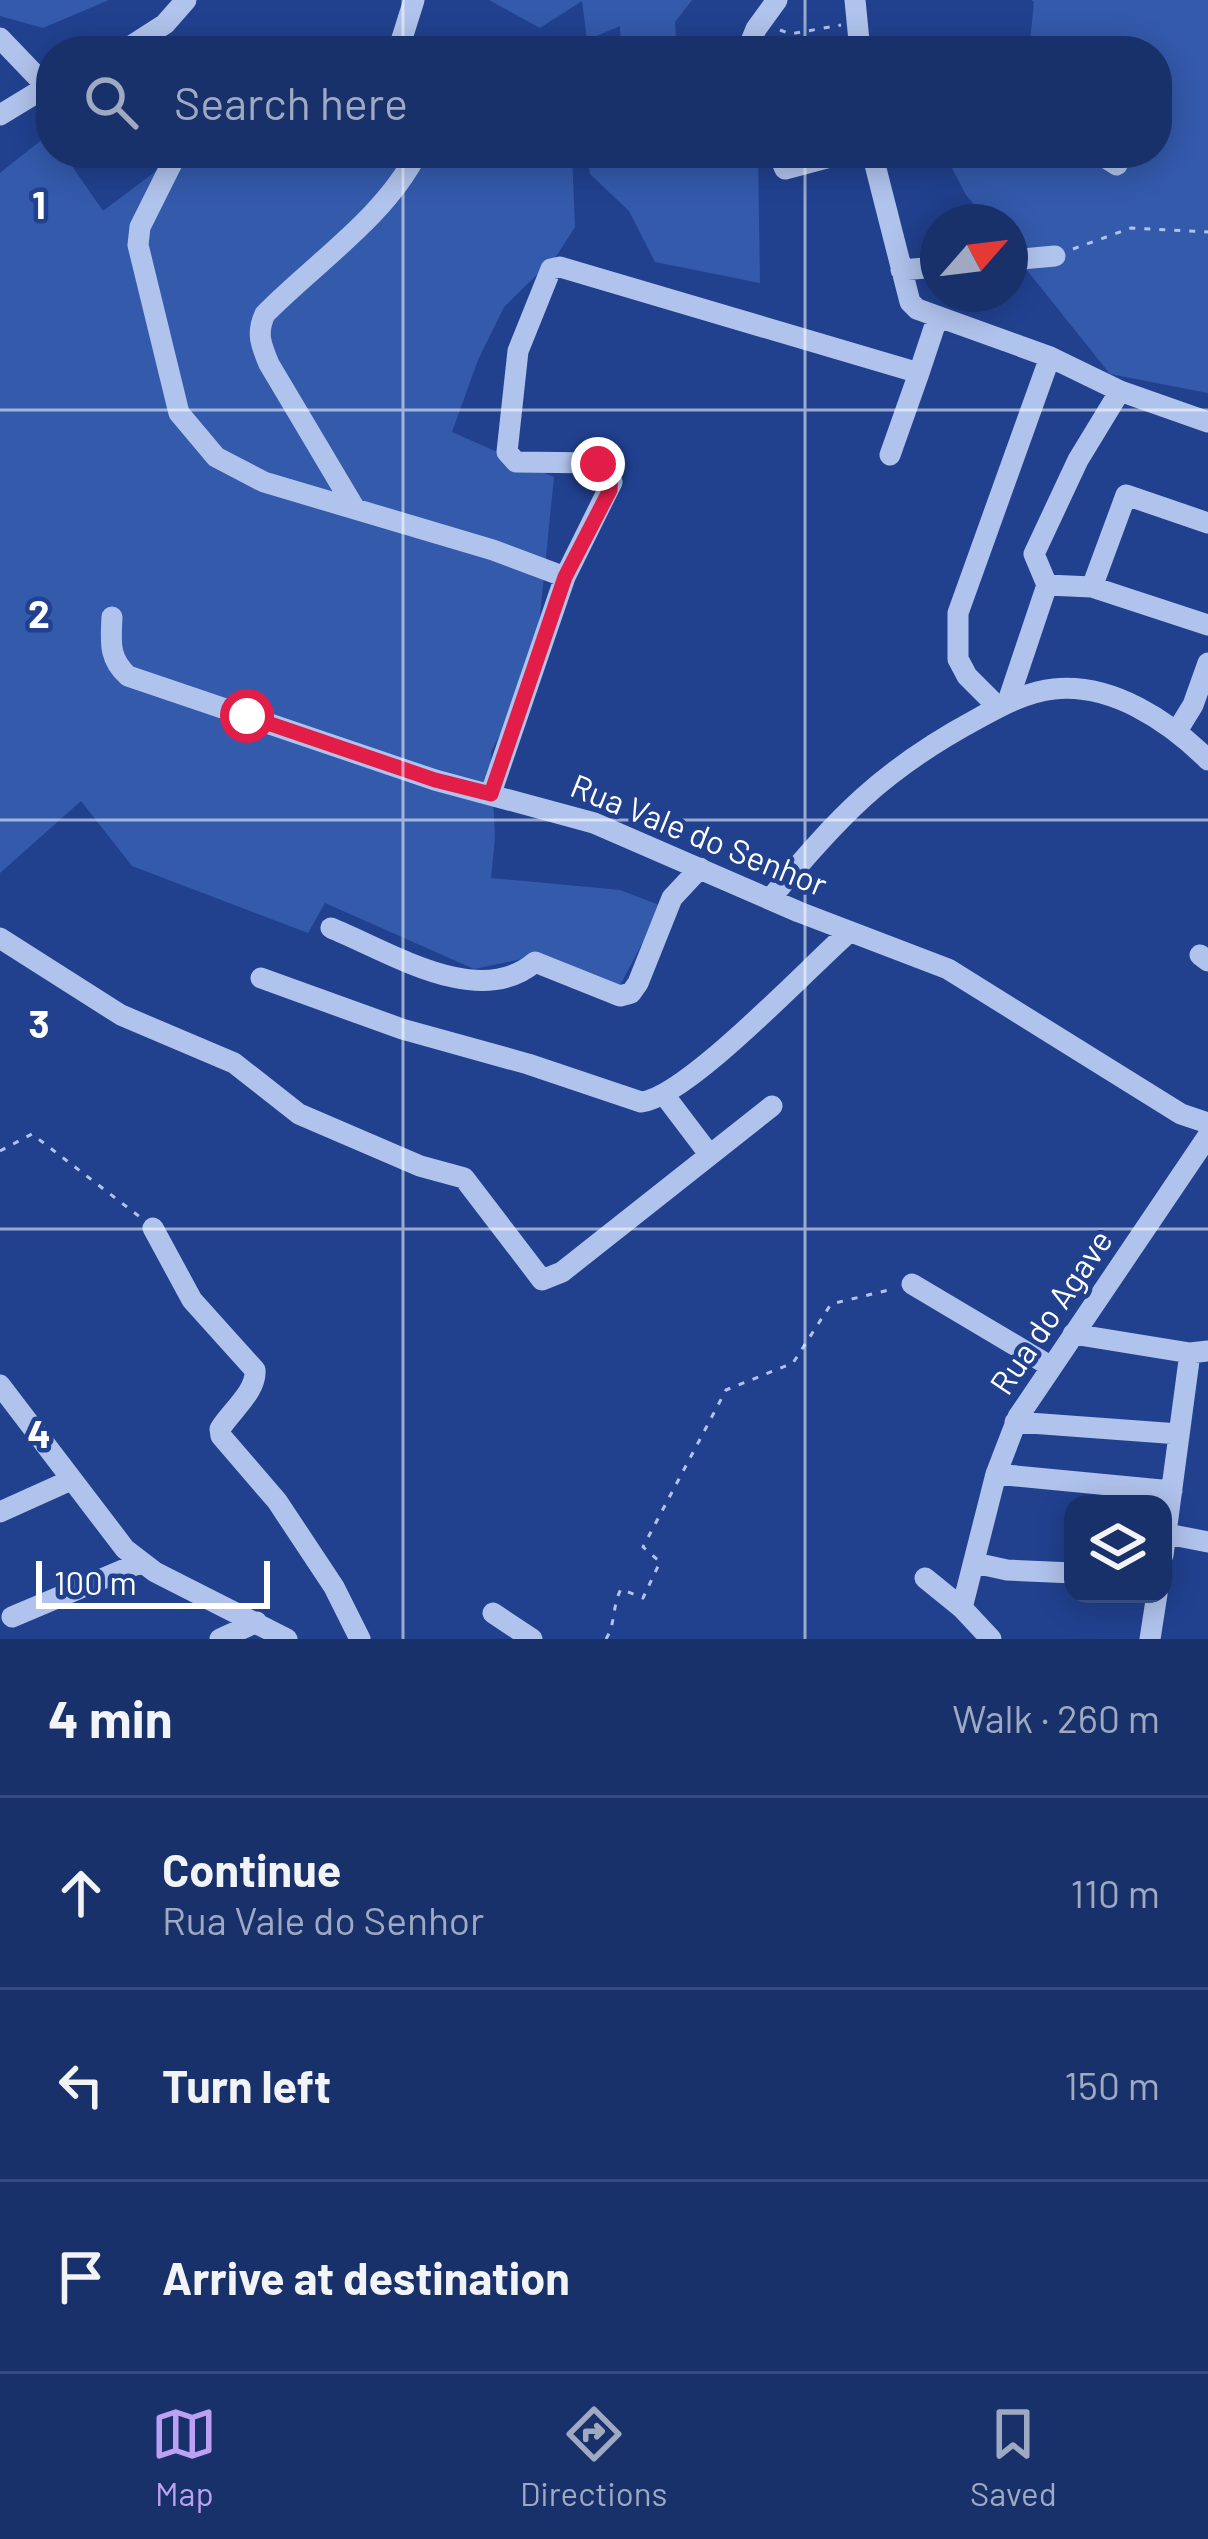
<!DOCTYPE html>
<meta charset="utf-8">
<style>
:root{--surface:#19316b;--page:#223971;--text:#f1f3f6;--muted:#9fa9c1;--line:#374c7e;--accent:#bca0f2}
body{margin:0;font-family:Barlow,sans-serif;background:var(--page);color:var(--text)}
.controls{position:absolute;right:36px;bottom:36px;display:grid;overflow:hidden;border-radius:24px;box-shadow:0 6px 30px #0003}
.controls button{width:108px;height:108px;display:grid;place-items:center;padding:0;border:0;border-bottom:3px solid var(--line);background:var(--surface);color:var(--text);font:60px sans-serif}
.compass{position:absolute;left:920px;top:204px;width:108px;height:108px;border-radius:50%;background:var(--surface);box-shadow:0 6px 30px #0003;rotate:62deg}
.scale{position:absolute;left:36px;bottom:30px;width:234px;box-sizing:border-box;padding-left:12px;border:6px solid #fff;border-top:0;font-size:33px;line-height:42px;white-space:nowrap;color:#fff;-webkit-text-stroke:9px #21418f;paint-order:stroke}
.stop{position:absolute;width:36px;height:36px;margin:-27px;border:9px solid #e11d48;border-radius:50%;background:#fff}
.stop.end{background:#e11d48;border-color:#fff;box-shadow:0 3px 12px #0008}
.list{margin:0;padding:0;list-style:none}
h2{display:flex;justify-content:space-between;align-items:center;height:156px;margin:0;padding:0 48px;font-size:51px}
h2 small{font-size:39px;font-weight:400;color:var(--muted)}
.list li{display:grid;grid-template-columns:78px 1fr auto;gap:36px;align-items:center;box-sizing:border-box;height:192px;padding:0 48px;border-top:3px solid var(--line)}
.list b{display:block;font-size:45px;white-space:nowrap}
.list p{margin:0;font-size:39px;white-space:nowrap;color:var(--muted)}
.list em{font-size:39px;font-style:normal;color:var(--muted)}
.icon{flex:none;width:66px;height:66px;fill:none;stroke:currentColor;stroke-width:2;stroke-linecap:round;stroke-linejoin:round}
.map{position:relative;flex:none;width:1208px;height:1639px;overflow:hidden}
.search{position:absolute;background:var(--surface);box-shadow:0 6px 30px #0003;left:36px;right:36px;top:36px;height:132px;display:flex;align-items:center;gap:30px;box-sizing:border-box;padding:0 42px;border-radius:48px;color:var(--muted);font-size:45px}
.sheet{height:732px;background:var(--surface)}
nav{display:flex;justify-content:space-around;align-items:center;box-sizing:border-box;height:168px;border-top:3px solid var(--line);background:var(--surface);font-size:33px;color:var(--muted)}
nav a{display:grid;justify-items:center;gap:6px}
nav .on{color:var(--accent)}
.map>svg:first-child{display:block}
.green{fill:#345aac}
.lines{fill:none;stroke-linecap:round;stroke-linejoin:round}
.path{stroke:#b0c3ec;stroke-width:3;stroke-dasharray:6 9;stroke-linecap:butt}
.minor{stroke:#b0c3ec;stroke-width:21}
.route{stroke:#e11d48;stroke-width:15}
.grid{fill:none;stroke:#fff;stroke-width:3;stroke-opacity:0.55}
.labels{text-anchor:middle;stroke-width:9;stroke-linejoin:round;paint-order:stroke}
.street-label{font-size:33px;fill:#fff;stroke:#21418f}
.grid-label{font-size:39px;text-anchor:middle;font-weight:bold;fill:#fff;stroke:#21418f;stroke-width:9;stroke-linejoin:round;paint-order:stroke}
</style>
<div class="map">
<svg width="1208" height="1639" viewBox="0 0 1208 1639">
<rect width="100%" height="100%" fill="#21418f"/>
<!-- green -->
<path class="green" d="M0,0H109L43,28L0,16Z
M489,0H692L675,22L677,51H621L620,26L587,40L582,1L540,28Z
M1031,0H1208V393L1110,374L1010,249V222H989L966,195L944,153H1157V51H1029L1034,2Z
M50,133L51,153H63L103,211L180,153H572L575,227L557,255L504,307L478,360L452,432L554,477L535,665L491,752L495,838L491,878L620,890L662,906L618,989L532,957L474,969L325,903L308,933L132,866L81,801L0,873V173Z
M587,153H758L760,283L655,262L629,211L590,174Z"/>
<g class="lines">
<!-- path -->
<path class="path" d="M780,30L790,34L841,25
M1073,249L1131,228L1208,232
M0,1151L32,1134L140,1217
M606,1639C616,1623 612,1606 621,1589L643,1598L660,1562L643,1547L726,1390L793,1363L831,1304L893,1289"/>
<!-- minor -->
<path class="minor" d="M855,0L860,51
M0,38L46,86
M123,51L165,24L186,0
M398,51L414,0
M747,51L756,29L777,0
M0,115L51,84
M177,153L140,227L138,245L179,413L216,457L264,482L493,550L565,577
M778,153L785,169L845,153
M872,153L910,302L917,309L1050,357L1120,391L1208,422
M1098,153L1117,165
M1010,260L1055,256
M901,270L938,267
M890,455L919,373
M354,507L269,364C261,345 256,333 265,314C315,263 385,217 417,153
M1047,585L1092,587L1208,625
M1092,587L1126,495L1208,523
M112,617C111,641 108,658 128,676L435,780L594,823L799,912L948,969L1181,1114L1208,1123
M1008,701L1047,585L1034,554L1078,460L1120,391
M998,707L967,676L958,659V613L1050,357
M1177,731L1193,705L1208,663
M491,793L565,577L612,482L605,466L598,463L516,462L507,452L518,351L551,269L560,267L919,373L937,319
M770,899C838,817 882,770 977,719C1000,706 1026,692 1054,689C1112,683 1169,721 1208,760
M331,928C390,952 479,1010 535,962L620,996L631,993L638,983L672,898L700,868
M0,938L121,1015L234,1063L299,1114L420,1166L464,1178L542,1280L562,1272L772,1106
M1200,955L1208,961
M261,978L402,1029L528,1064L641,1102C686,1098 808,968 849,932
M665,1096L709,1154
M153,1228L192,1300L255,1370C257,1391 231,1411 220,1429L221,1436L277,1501L334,1587L360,1639
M912,1284L1050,1366
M1073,1334L1190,1353L1208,1351
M0,1385L125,1549L155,1572L287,1639
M1015,1422L1179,1434
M996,1474L1172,1491
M0,1512L71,1480
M1167,1534L1208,1542
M1163,1555L1190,1353
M975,1563L1007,1570L1073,1573
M925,1578L962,1608L991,1639
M962,1608L996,1474L1018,1417L1208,1136
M493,1613L532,1639
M12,1617L142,1562
M220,1639L257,1622
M1150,1639L1157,1594"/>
</g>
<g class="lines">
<!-- route -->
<path class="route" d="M247,716L435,780L491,794L565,577L610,490L611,474L598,464"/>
</g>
<!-- grid -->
<path class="grid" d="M403,0V51M805,0V51M403,153V1639M805,153V1639M0,410H1208M0,820H1208M0,1229H1208"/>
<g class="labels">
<!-- street labels -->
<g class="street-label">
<text transform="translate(699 835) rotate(22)" y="12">Rua Vale do Senhor</text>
<text transform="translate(1051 1312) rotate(-56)" y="12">Rua do Agave</text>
</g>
</g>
<g class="grid-label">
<text x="39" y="219">1</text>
<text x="39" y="628">2</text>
<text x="39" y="1038">3</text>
<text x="39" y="1448">4</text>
</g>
</svg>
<div class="controls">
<button><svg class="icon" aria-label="layers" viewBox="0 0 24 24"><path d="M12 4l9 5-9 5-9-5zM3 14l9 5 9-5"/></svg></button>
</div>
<svg class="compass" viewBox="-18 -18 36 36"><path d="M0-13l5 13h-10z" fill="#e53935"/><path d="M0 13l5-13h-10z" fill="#9fa9c1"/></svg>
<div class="scale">100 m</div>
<div class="stop" style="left:247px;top:716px"></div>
<div class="stop end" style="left:598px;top:464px"></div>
<div class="search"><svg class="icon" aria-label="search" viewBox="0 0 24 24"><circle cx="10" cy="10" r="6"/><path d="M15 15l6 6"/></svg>Search here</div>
</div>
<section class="sheet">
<h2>4 min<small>Walk · 260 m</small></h2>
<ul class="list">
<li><svg class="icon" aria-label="ahead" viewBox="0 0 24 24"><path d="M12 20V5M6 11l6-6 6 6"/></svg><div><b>Continue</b><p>Rua Vale do Senhor</p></div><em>110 m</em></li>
<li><svg class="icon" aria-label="left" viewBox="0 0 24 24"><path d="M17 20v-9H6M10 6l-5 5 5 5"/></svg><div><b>Turn left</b></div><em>150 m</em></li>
<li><svg class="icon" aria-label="arrive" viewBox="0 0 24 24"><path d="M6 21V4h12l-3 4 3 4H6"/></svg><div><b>Arrive at destination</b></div></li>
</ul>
</section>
<nav>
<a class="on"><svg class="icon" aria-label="map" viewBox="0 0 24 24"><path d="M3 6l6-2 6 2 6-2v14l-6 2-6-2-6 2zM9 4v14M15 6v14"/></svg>Map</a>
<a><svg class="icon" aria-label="directions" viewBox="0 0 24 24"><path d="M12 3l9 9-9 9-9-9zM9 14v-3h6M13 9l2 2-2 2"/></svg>Directions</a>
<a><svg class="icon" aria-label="saved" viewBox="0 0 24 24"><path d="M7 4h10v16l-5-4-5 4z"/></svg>Saved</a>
</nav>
